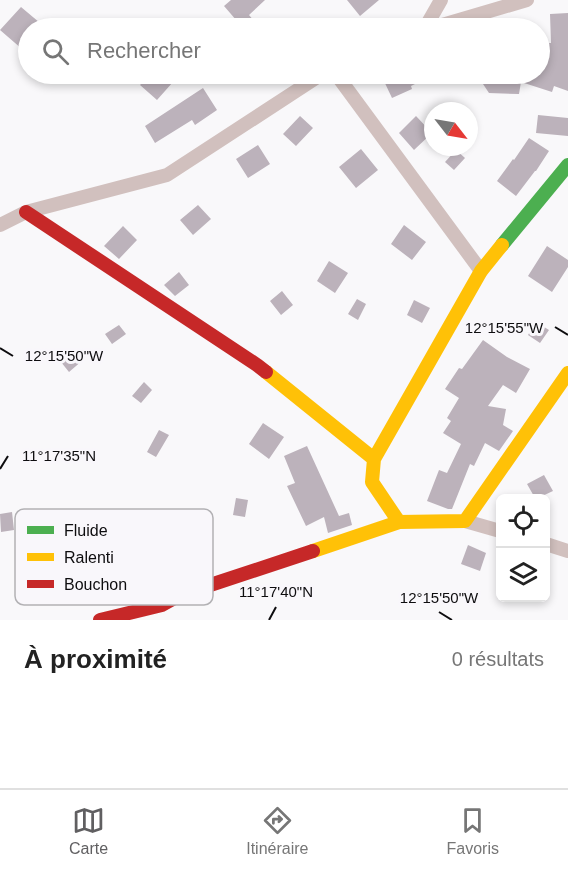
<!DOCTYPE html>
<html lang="fr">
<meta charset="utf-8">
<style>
:root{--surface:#fff;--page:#f2f2f2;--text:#222;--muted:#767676;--line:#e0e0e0;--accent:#605f61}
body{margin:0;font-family:Helvetica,sans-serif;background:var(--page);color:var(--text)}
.controls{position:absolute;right:18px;bottom:18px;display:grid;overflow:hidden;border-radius:9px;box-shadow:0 3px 9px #0003}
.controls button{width:54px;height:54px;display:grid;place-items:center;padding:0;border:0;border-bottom:2px solid var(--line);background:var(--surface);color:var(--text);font:30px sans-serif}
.compass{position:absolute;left:424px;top:102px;width:54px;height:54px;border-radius:50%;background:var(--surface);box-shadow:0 3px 9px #0003;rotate:121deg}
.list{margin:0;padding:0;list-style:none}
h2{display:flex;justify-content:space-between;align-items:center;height:78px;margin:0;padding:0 24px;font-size:26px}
h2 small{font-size:20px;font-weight:400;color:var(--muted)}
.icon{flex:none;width:33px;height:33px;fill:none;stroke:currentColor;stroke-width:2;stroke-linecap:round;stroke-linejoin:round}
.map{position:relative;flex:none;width:568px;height:620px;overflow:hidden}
.search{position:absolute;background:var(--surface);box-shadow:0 3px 9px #0003;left:18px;right:18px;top:18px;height:66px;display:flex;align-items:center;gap:15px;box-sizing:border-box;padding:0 21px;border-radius:33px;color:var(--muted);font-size:22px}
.sheet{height:168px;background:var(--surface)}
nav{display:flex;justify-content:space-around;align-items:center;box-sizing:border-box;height:84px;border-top:2px solid var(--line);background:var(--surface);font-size:16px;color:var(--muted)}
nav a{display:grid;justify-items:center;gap:3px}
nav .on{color:var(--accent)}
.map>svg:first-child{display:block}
.building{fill:#bcb2bb}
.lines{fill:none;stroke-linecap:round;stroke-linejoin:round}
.street{stroke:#d1c0be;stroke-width:14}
.fast{stroke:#4caf50;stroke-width:14}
.slow{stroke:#ffc107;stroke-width:14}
.jam{stroke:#c62828;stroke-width:14}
.ticks{fill:none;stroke:#0e0d0f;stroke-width:2}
.key{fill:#f9f7fb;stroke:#b2b1b4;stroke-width:1.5}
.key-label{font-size:16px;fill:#0e0d0f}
.ticks-label{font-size:15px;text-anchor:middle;fill:#0e0d0f;stroke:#f9f7fb;stroke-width:6;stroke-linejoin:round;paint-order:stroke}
</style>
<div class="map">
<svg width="568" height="620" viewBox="0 0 568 620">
<rect width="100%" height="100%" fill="#f9f8fa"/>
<!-- building -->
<path class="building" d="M231,0H265L249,15L260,28H243L224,6Z
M347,0H379L360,16Z
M21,7L46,28H28V42L22,49L0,30Z
M568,13V91L554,86L552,92L521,82L519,94L489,93L481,81L492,74H540V43H551L550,14Z
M150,74H164L173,82L157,100L140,85Z
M394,74H435L411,86L412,89L392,98L383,79Z
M203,88L217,110L195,125L192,120L155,143L145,126Z
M538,115L568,118V136L536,133Z
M300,116L313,128L296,146L283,134Z
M416,116L432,133L414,150L399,133Z
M529,138L549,151L536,171H535L516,196L497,181L513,159L514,160Z
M258,145L270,164L248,178L236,159Z
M361,149L378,170L356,188L339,167Z
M456,150L465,158L454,170L445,162Z
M198,205L211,219L193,235L180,220Z
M404,225L426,242L412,260L391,244Z
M123,226L137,240L119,259L104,246Z
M547,246L568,260V267L552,292L528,276Z
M329,261L348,273L335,293L317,281Z
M179,272L189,285L175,296L164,285Z
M282,291L293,305L281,315L270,301Z
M357,299L366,304L358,320L348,314Z
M414,300L430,308L422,323L407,315Z
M536,322L549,330L540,343L528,335Z
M119,325L126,334L112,344L105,334Z
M483,340L507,357L530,369L516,393L503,385L488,406L506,409L503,425L513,431L499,451L485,443L474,466L470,464L452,509H448L427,501L439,470L447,473L461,444L443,433L451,421L447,418L459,398L445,389L459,368L462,369Z
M76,351L83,360L69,372L61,362Z
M144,382L152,390L141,403L132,396Z
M263,423L284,437L269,459L249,444Z
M159,430L169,435L156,457L147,452Z
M307,446L339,516L349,513L352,525L328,533L324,517L306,526L287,486L295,483L284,456Z
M544,475L553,491L538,498H535L527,484Z
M236,498L248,500L245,517L233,515Z
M12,512L14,530L1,532L0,514Z
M468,545L486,553L480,571L461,564Z"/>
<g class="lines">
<!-- street -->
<path class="street" d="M425,28L441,0
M432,28L527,0
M336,74L481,271
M0,225L26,212L167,175L322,74
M465,521L500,531
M546,544L568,551"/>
<!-- fast -->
<path class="fast" d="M502,245L568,165"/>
<!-- slow -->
<path class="slow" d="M266,372L374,459
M399,522L372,482L374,459L481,271L502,245
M313,551L399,522L465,521L568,373"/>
<!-- jam -->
<path class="jam" d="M26,212L257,365L266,372
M100,620L162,605L180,595L313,551"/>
</g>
<!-- ticks -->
<path class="ticks" d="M555,327L568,335M0,348L13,356M0,469L8,456M439,612L452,620M269,620L276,607"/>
<!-- legend -->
<rect x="15" y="509" width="198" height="96" rx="9" class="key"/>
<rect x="27" y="526" width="27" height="8" fill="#4caf50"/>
<rect x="27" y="553" width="27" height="8" fill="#ffc107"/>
<rect x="27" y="580" width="27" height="8" fill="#c62828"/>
<g class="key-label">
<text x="64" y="536">Fluide</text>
<text x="64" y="563">Ralenti</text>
<text x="64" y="590">Bouchon</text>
</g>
<g class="ticks-label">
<text x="504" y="333">12°15'55"W</text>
<text x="64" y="361">12°15'50"W</text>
<text x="59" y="461">11°17'35"N</text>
<text x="276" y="597">11°17'40"N</text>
<text x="439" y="603">12°15'50"W</text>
</g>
</svg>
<div class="controls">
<button><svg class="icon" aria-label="locate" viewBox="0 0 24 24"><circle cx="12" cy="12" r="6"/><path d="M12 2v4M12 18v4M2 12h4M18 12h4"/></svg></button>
<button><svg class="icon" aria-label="layers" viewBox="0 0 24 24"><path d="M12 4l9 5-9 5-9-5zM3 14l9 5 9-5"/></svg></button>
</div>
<svg class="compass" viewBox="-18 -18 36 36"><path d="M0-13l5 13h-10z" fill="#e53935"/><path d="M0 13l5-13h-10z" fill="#767676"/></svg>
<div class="search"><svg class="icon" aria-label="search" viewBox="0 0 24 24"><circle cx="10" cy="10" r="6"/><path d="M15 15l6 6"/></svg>Rechercher</div>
</div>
<section class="sheet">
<h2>À proximité<small>0 résultats</small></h2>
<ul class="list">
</ul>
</section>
<nav>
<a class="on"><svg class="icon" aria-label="map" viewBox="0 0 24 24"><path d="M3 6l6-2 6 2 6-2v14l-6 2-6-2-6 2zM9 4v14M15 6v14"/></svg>Carte</a>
<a><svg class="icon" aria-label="directions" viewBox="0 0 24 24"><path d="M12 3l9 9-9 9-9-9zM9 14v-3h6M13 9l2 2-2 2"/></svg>Itinéraire</a>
<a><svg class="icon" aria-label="saved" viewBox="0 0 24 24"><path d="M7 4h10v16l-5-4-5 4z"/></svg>Favoris</a>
</nav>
